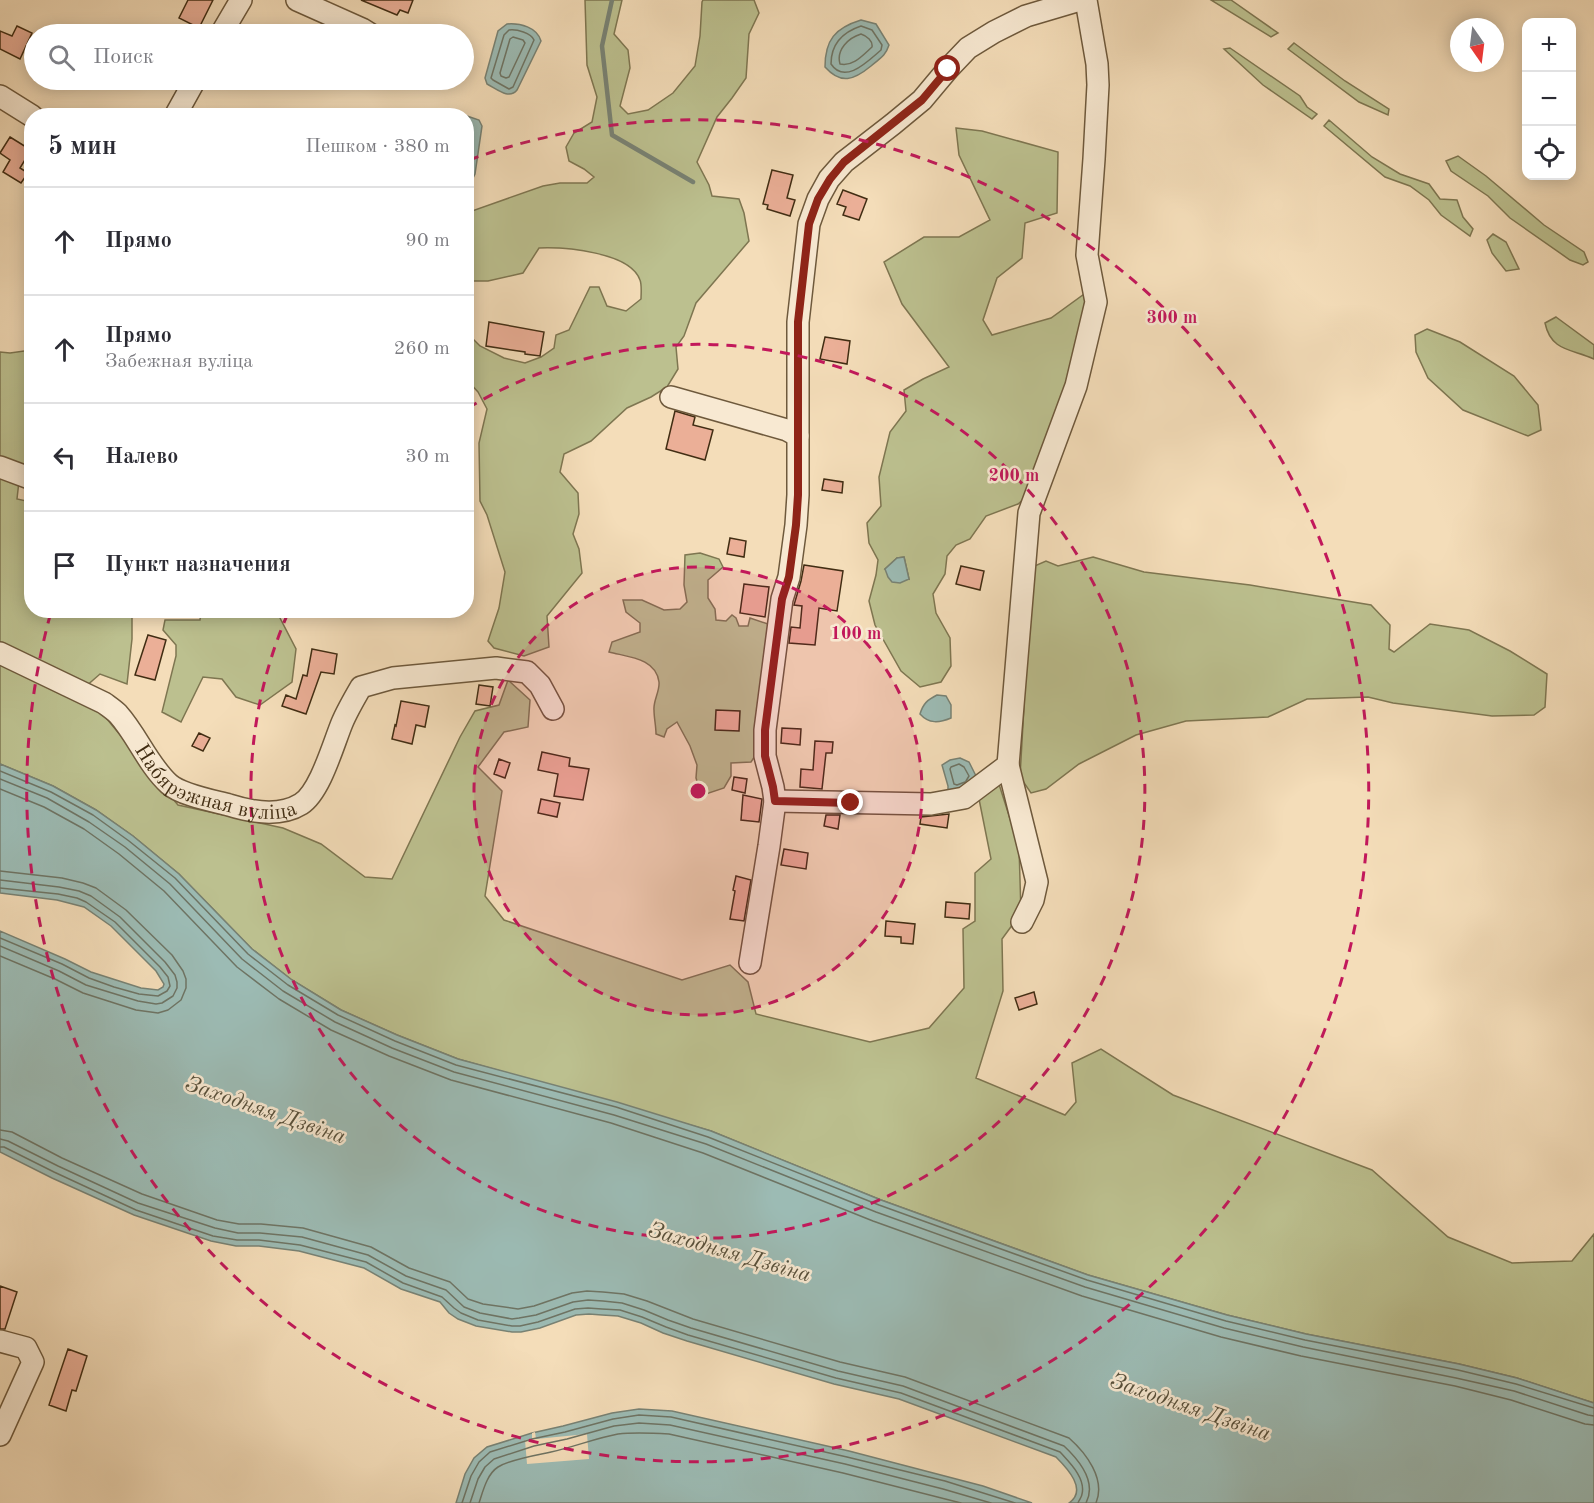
<!DOCTYPE html>
<html lang="ru">
<meta charset="utf-8">
<style>
:root{--surface:#fff;--page:#f2f2f3;--text:#2b2b33;--muted:#7c7c81;--line:#e1e1e2}
body{margin:0;font-family:"Old Standard TT",serif;background:var(--page);color:var(--text)}
.controls{position:absolute;right:18px;top:18px;display:grid;overflow:hidden;border-radius:12px;box-shadow:0 3px 15px #0003}
.controls button{width:54px;height:54px;display:grid;place-items:center;padding:0;border:0;border-bottom:2px solid var(--line);background:var(--surface);color:var(--text);font:30px sans-serif}
.compass{position:absolute;left:1450px;top:18px;width:54px;height:54px;border-radius:50%;background:var(--surface);box-shadow:0 3px 15px #0003;rotate:166deg}
.stop{position:absolute;width:18px;height:18px;margin:-14px;border:4px solid #8f2418;border-radius:50%;background:#fff}
.stop.end{background:#8f2418;border-color:#fff;box-shadow:0 2px 6px #0008}
.list{margin:0;padding:0;list-style:none}
h2{display:flex;justify-content:space-between;align-items:center;height:78px;margin:0;padding:0 24px;font-size:26px}
h2 small{font-size:20px;font-weight:400;color:var(--muted)}
.list li{display:grid;grid-template-columns:39px 1fr auto;gap:18px;align-items:center;box-sizing:border-box;height:108px;padding:0 24px;border-top:2px solid var(--line)}
.list b{display:block;font-size:22px;white-space:nowrap}
.list p{margin:0;font-size:20px;white-space:nowrap;color:var(--muted)}
.list em{font-size:20px;font-style:normal;color:var(--muted)}
.icon{flex:none;width:33px;height:33px;fill:none;stroke:currentColor;stroke-width:2;stroke-linecap:round;stroke-linejoin:round}
.map{position:relative;flex:none;width:1594px;height:1503px;overflow:hidden}
.search{position:absolute;background:var(--surface);box-shadow:0 3px 15px #0003;left:24px;top:24px;width:450px;height:66px;display:flex;align-items:center;gap:15px;box-sizing:border-box;padding:0 21px;border-radius:33px;color:var(--muted);font-size:22px}
.panel{position:absolute;background:var(--surface);box-shadow:0 3px 15px #0003;left:24px;top:108px;width:450px;height:510px;border-radius:24px}
.map>svg:first-child{display:block}
.green{fill:#bcc08f;stroke:#7e7651;stroke-width:1.5;fill-rule:evenodd}
.water{fill:#9cbbb4;stroke:#788274;stroke-width:1.5}
.pier{fill:#f4ddb9}
.lines{fill:none;stroke-linecap:round;stroke-linejoin:round}
.shore{stroke:#6e7464;stroke-width:1.5}
.stream{stroke:#788274;stroke-width:4.5}
.building{fill:#ebaf97;stroke:#412d13;stroke-width:1.5}
.minor-casing{stroke:#6e593c;stroke-width:24}
.minor{stroke:#f8e9d2;stroke-width:21}
.route{stroke:#8f2418;stroke-width:8}
.ring{fill:none;stroke:#c2185b;stroke-width:3;stroke-dasharray:10 8}
.labels{text-anchor:middle;stroke-width:5;stroke-linejoin:round;paint-order:stroke}
.street-label{font-size:21px;fill:#412d13;stroke:#f8e9d2}
.water-label{font-size:22px;font-style:italic;fill:#58503b;stroke:#f8e9d2}
.centre{fill:#c2185b;stroke:#f8e9d2;stroke-width:3}
.ring-label{font-size:18px;text-anchor:middle;font-weight:bold;fill:#c2185b;stroke:#f8e9d2;stroke-width:5;stroke-linejoin:round;paint-order:stroke}
</style>
<div class="map">
<svg width="1594" height="1503" viewBox="0 0 1594 1503">
<rect width="100%" height="100%" fill="#f4ddb9"/>
<filter id="stains"><feTurbulence type="fractalNoise" baseFrequency=".00333" numOctaves="4"/><feColorMatrix values="0 0 0 0 .2 0 0 0 0 .09 0 0 0 0 .02 0 0 0 .5 -.17"/></filter>
<radialGradient id="worn" r=".72"><stop offset=".6" stop-color="#630" stop-opacity="0"/><stop offset="1" stop-color="#630" stop-opacity=".3"/></radialGradient>
<!-- green -->
<path class="green" d="M585,0H622L614,34L628,50L630,68L620,106L628,114L648,110L673,93L695,66L700,36L702,2L703,0H754L759,13L749,34L746,78L732,98L717,117L697,162L709,185L712,196L739,199L744,213L749,241L696,303L684,336L676,347L678,369L667,387L651,397L627,408L591,441L564,454L560,472L578,493L579,514L573,534L579,549L582,573L547,616L549,647L524,656L494,648L488,641L499,608L505,572L487,515L480,501L479,443L487,409L478,392L467,380V333L480,346L504,358L525,363L541,357L554,348L556,335L569,330L590,287H599L607,306L626,311L641,299C641,294 642,285 640,280C630,252 565,247 539,248L523,273L488,281H467V216L469,212L543,186L560,183H587L594,177L584,169L569,161L566,147L574,133L592,122L597,97L587,65Z
M1211,0H1231L1278,33L1271,37Z
M1294,43L1345,81L1389,109L1388,115L1359,102L1288,49Z
M1230,48L1300,96L1307,107L1317,114L1312,119L1263,85L1224,49Z
M1329,120L1372,157L1400,174L1429,184L1440,199L1457,200L1463,217L1473,229L1470,236L1441,215L1429,200L1410,186L1385,177L1324,126Z
M956,128L982,131L1058,152L1057,213L1025,223L1022,258L997,278L983,320L992,335L1051,318L1087,292L1068,381L1032,492L1018,504L986,516L970,539L956,545L947,556L945,574L933,594L936,613L950,638L951,666L941,682L920,687L901,671L875,625L869,601L876,575L878,560L869,543L867,523L881,506L879,477L890,432L906,411L904,390L923,379L949,367L902,304L884,262L924,237H959L990,220L959,155ZM904,557L909,579L885,569L897,558Z
M1458,156L1486,176L1544,225L1584,252L1588,262L1583,265L1570,260L1510,218L1488,196L1451,171L1446,161Z
M1493,234L1506,242L1519,269L1506,271L1492,253L1487,240Z
M1556,317L1594,345V359C1573,349 1551,352 1545,323Z
M1427,329L1460,342L1514,376L1538,405L1541,430L1528,436L1463,410L1428,378L1416,352L1415,335Z
M31,350V477L0,462V352L10,353Z
M0,474L19,481L17,499L31,502L32,610H52L67,613L68,610L132,611V639L127,684L100,674L85,687L0,646Z
M700,553L719,559L723,567L708,580V598L715,609L716,620L726,621L732,615L736,618L739,626H748L750,618L771,625L755,756L751,762L731,763V776L724,788L706,794L699,788L696,778L697,765L690,746L677,722L667,729L664,737L656,734C656,726 654,718 654,710C653,701 660,691 659,682C656,658 628,657 609,652L612,642L640,632V623L626,612L623,600H642L664,610L680,609L687,602L684,585L685,555Z
M1093,557L1144,572L1250,585L1371,605L1390,625L1389,649L1394,652L1430,624L1469,630L1510,651L1547,674L1545,707L1534,715L1492,716L1393,703L1368,697L1307,699L1268,717L1186,721L1136,735L1079,764L1046,789L1031,793L1020,777L1024,706L1025,606L1030,568L1046,561L1058,566Z
M201,611H279V616L296,649L292,682L260,705L236,697L222,679L203,677L181,722L162,712L176,656V645L163,630L165,620H200Z
M0,663L102,713L178,805L283,828L321,844L365,877L392,879L460,737L475,711L499,705L508,680L530,700L528,727L504,732L478,767L502,791L485,896L504,920L682,980L730,965L748,982L756,1014L870,1042L929,1028L964,988L963,929L975,921V873L991,859L978,794L998,781L1019,847L1021,913L1002,939L1003,991L976,1078L1065,1115L1076,1102L1072,1063L1101,1049L1173,1095L1372,1170L1448,1237L1512,1263L1572,1261L1594,1234V1403L1517,1378L1459,1364L1306,1334L1227,1315L1088,1275L881,1200L711,1131L458,1059L397,1035L341,1010L292,980L252,949L179,874L133,836L96,810L53,786L0,764Z"/>
<!-- water -->
<path class="water" d="M861,20L876,24L889,45C885,57 880,58 871,66C854,80 841,85 825,67C825,40 835,28 861,20Z
M507,24C520,23 537,27 541,41L517,90C509,100 497,89 487,84L485,78L498,31Z
M467,116L479,120L482,126L475,174L473,178L467,179Z
M904,557L909,579L900,583L892,582L888,577L885,569L897,558Z
M937,695L946,696L951,705V718C939,723 929,724 920,714C923,704 927,700 937,695Z
M960,758L969,762L976,776L970,787L948,793V786L942,765L950,760Z
M0,764L53,786L96,810L133,836L179,874L252,949L292,980L341,1010L397,1035L458,1059L617,1102L711,1131L881,1200L1088,1275L1227,1315L1306,1334L1459,1364L1517,1378L1594,1403V1503H1069C1088,1490 1067,1468 1056,1457L899,1399L834,1384L687,1341L663,1333L641,1323L618,1316L602,1315L589,1314L576,1315L540,1328L521,1332H512L476,1326L458,1319L449,1313L440,1302L401,1289L364,1268L299,1251L259,1246H236L211,1241L134,1215L52,1178L0,1152V931L65,959L91,972L141,988L158,990L163,987L164,984L156,971L111,926L84,907L57,900L0,893Z
M639,1409L672,1411L849,1451L983,1486L1032,1503H456L465,1474L474,1458L487,1447L532,1433L563,1426L612,1413Z"/>
<!-- pier -->
<path class="pier" d="M535,1432L536,1439L587,1434L589,1459L527,1464L525,1440L532,1439V1433Z"/>
<g class="lines">
<!-- shore -->
<path class="shore" d="M861,26L872,30L882,45L881,50C868,61 845,85 831,64C831,44 843,32 861,26Z
M509,30C517,29 531,33 534,40L513,87L509,89L493,80L491,78L504,35Z
M861,34C867,36 873,41 872,47C863,55 853,67 840,64C836,50 848,38 861,34Z
M513,37L523,40L525,43L509,77L506,78L501,76L500,73L510,39Z
M0,771L51,792L93,815L129,841L175,878L248,954L288,985L338,1015L395,1041L456,1065L616,1107L708,1137L879,1205L1087,1280L1226,1321L1305,1340L1458,1370L1516,1384L1594,1408
M0,779L47,798L89,822L125,847L170,884L242,959L283,991L335,1022L392,1048L454,1072L614,1115L706,1144L876,1212L1085,1287L1224,1328L1303,1347L1456,1378L1514,1391L1588,1415L1594,1416
M965,782L957,785L954,784L950,769L951,767L959,764L964,767L969,776L966,781
M0,789L44,807L84,829L119,854L164,891L237,967L279,999L331,1030L389,1056L451,1080L611,1123L703,1153L873,1221L1082,1296L1221,1337L1301,1356L1455,1386L1511,1400L1585,1424L1594,1425
M0,871L62,878L83,883L96,888L126,910L172,955L183,971L186,979V988L181,1000L168,1010L158,1013L136,1010L83,993L55,979L0,956
M0,880L59,887L79,891L91,896L120,917L165,962L175,975L177,982V988L173,996L162,1003L156,1004L138,1001L86,985L59,971L0,946
M0,888L58,894L77,898L86,902L115,922L160,967L168,977L170,986L167,991L158,996L139,994L114,987L89,978L62,964L0,938
M0,1130L12,1132L62,1158L142,1194L217,1220L239,1224H261L303,1228L371,1247L409,1268L450,1282L468,1299L483,1304L518,1309L534,1306L572,1293L587,1291L603,1292L624,1294L647,1301L693,1319L840,1362L905,1377L1069,1438C1086,1453 1106,1479 1096,1503
M0,1139L8,1141L58,1166L138,1203L215,1228L238,1233H260L302,1237L368,1255L406,1276L446,1290L464,1307L480,1313L512,1319L519,1318L536,1315L573,1302L588,1300L603,1301L622,1303L644,1310L668,1320L691,1328L838,1371L903,1386L1064,1446C1079,1460 1097,1482 1086,1503
M0,1147H4L54,1172L136,1210L213,1236L237,1240H259L300,1245L366,1262L403,1283L442,1297L454,1308L461,1313L478,1320L512,1326H520L538,1322L575,1309L588,1308L602,1309L620,1310L642,1317L666,1327L688,1335L836,1378L901,1393L1060,1452C1069,1462 1086,1478 1082,1494C1082,1497 1079,1500 1078,1503
M462,1503L471,1476L479,1462L490,1452L532,1439L565,1432L613,1419L639,1415L671,1417L847,1457L945,1481L1015,1503
M470,1503L478,1479L485,1467L494,1459L534,1446L567,1439L614,1426L639,1423L670,1425L845,1464L943,1489L991,1503
M479,1503C483,1491 487,1474 498,1467C511,1459 537,1455 551,1452C574,1447 596,1438 618,1434C635,1432 652,1433 669,1434L843,1473L961,1503"/>
<!-- stream -->
<path class="stream" d="M612,0L602,46L612,135L693,182"/>
</g>
<!-- building -->
<path class="building" d="M188,0H213L199,28L179,18Z
M361,0H413L408,13L400,10L397,15Z
M17,26L32,33L20,59L0,49V31L12,36Z
M10,137L31,150L20,168L28,173L21,183L3,172L10,160L0,153Z
M772,170L793,175L787,198L795,200L790,216L767,209L768,205L763,204Z
M843,190L867,199L859,220L843,215L846,207L837,204Z
M489,322L544,332L540,356L525,354V352L486,346Z
M825,337L850,341L847,364L820,359Z
M675,411L695,417L693,425L713,430L705,460L666,449Z
M824,479L843,482L842,493L822,490Z
M730,538L746,541L744,557L727,554Z
M804,565L843,571L837,611L819,608L815,645L789,643L791,627L800,628L802,606L794,605L801,581Z
M961,566L984,571L980,590L956,584Z
M744,584L769,587L765,617L740,613Z
M148,635L166,640L155,680L135,675Z
M312,649L337,654L334,674L321,672L306,714L282,706L286,695L296,699L303,675L307,676Z
M479,685L493,687L490,706L476,704Z
M401,701L429,706L425,727L416,725L412,744L392,739L395,725L396,726Z
M716,710L740,711L739,731L715,730Z
M782,728L801,729L800,745L781,743Z
M199,733L210,738L203,751L192,746Z
M815,741L833,742L832,753H826L822,789L800,787L801,769L813,770Z
M542,752L570,758L569,766L589,769L583,800L554,796L558,774L538,770Z
M499,759L510,763L505,778L494,774Z
M734,777L747,779L745,793L732,790Z
M743,795L762,799L759,822L741,820Z
M541,799L560,803L557,817L538,813Z
M949,814L947,828L920,824L921,817Z
M826,815H840L838,829L824,826Z
M784,849L808,853L806,869L781,865Z
M736,876L751,880L744,921L730,919L735,891L733,890Z
M946,902L970,904L969,919L945,917Z
M886,921L915,924L913,944L901,943V937L885,936Z
M1034,992L1037,1004L1019,1010L1015,998Z
M0,1286L17,1292L5,1329H0Z
M68,1349L87,1356L76,1391L72,1390L66,1411L49,1405Z"/>
<g class="lines">
<!-- minor casing -->
<g class="minor-casing">
<g id="minor">
<path d="M297,0L362,29L370,34"/>
<path d="M221,34L241,0"/>
<path d="M0,96L32,116"/>
<path d="M175,116L195,80"/>
<path d="M671,397L787,430L798,436"/>
<path d="M0,467L32,479"/>
<path id="s1" d="M0,653L104,703C108,706 114,710 118,714C137,735 148,765 169,784C181,795 214,801 229,805C251,812 280,817 301,804C320,792 333,745 342,723C347,711 354,699 361,687L393,678L496,668L527,672L540,685L553,709"/>
<path d="M1008,765L1037,882L1033,900L1022,922"/>
<path d="M775,801L931,804L964,798L1008,765L1029,513L1076,386L1096,302L1087,255L1094,159L1098,85L1097,64L1086,0"/>
<path d="M750,963L769,846L775,801L773,787L765,756V730L782,599L789,577L796,525L798,495V322L809,224L818,199L829,179L844,162L893,124L922,100L948,69L968,48L994,32L1026,16L1080,0"/>
<path d="M0,1341L26,1348L33,1362L0,1435"/>
</g>
</g>
<!-- minor -->
<use href="#minor" class="minor"/>
</g>
<g class="lines">
<!-- route -->
<path class="route" d="M851,803L775,801L773,787L765,756V730L782,599L789,577L796,525L798,495V322L809,224L818,199L830,179L844,162L922,100L948,69"/>
</g>
<!-- distance rings -->
<circle cx="698" cy="791" r="224" fill="#c2185b" fill-opacity=".12"/>
<g class="ring">
<circle cx="698" cy="791" r="224"/>
<path d="M468 408A447 447 0 1 1 288 613"/>
<path d="M469 160A671 671 0 1 1 51 612"/>
</g>
<g class="labels">
<!-- street labels -->
<g class="street-label">
<text dy="7" stroke="none"><textPath href="#s1" startOffset="262">Набярэжная вуліца</textPath></text>
</g>
<!-- water labels -->
<g class="water-label">
<text transform="translate(266 1109) rotate(19)" y="8">Заходняя Дзвіна</text>
<text transform="translate(730 1251) rotate(16)" y="8">Заходняя Дзвіна</text>
<text transform="translate(1191 1406) rotate(19)" y="8">Заходняя Дзвіна</text>
</g>
</g>
<circle cx="698" cy="791" r="9" class="centre"/>
<g class="ring-label">
<text x="1172" y="323">300 m</text>
<text x="1014" y="481">200 m</text>
<text x="856" y="639">100 m</text>
</g>
<rect width="100%" height="100%" filter="url(#stains)"/>
<rect width="100%" height="100%" fill="url(#worn)"/>
</svg>
<div class="controls">
<button>+</button>
<button>−</button>
<button><svg class="icon" aria-label="locate" viewBox="0 0 24 24"><circle cx="12" cy="12" r="6"/><path d="M12 2v4M12 18v4M2 12h4M18 12h4"/></svg></button>
</div>
<svg class="compass" viewBox="-18 -18 36 36"><path d="M0-13l5 13h-10z" fill="#e53935"/><path d="M0 13l5-13h-10z" fill="#7c7c81"/></svg>
<div class="stop" style="left:948px;top:69px"></div>
<div class="stop end" style="left:851px;top:803px"></div>
<div class="search"><svg class="icon" aria-label="search" viewBox="0 0 24 24"><circle cx="10" cy="10" r="6"/><path d="M15 15l6 6"/></svg>Поиск</div>
<section class="panel">
<h2>5 мин<small>Пешком · 380 m</small></h2>
<ul class="list">
<li><svg class="icon" aria-label="ahead" viewBox="0 0 24 24"><path d="M12 20V5M6 11l6-6 6 6"/></svg><div><b>Прямо</b></div><em>90 m</em></li>
<li><svg class="icon" aria-label="ahead" viewBox="0 0 24 24"><path d="M12 20V5M6 11l6-6 6 6"/></svg><div><b>Прямо</b><p>Забежная вуліца</p></div><em>260 m</em></li>
<li><svg class="icon" aria-label="left" viewBox="0 0 24 24"><path d="M17 20v-9H6M10 6l-5 5 5 5"/></svg><div><b>Налево</b></div><em>30 m</em></li>
<li><svg class="icon" aria-label="arrive" viewBox="0 0 24 24"><path d="M6 21V4h12l-3 4 3 4H6"/></svg><div><b>Пункт назначения</b></div></li>
</ul>
</section>
</div>
